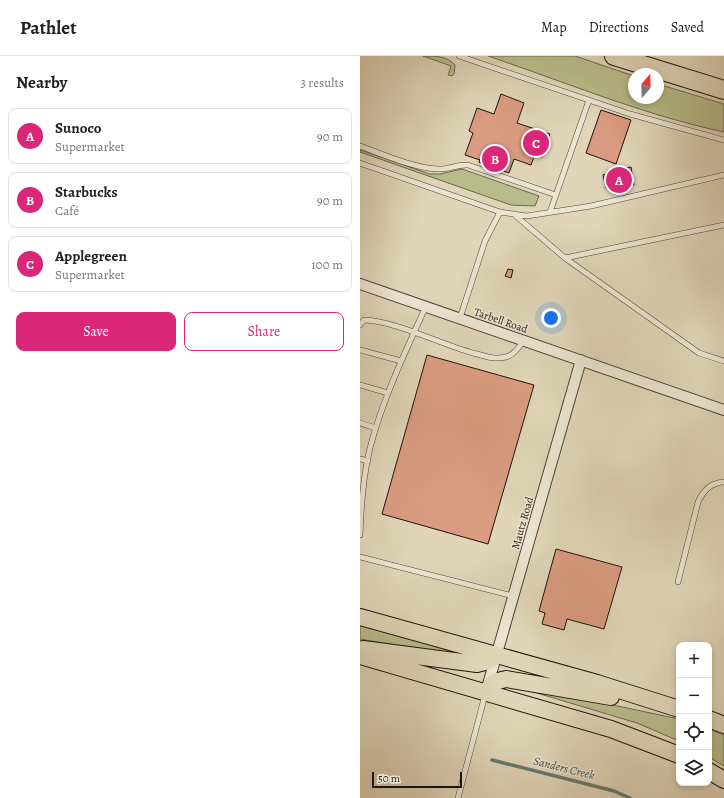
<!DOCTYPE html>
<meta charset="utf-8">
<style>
:root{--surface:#fff;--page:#f2f2f2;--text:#202124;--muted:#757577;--line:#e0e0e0;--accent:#db2777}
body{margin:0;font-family:Alegreya,serif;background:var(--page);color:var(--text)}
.controls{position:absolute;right:12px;bottom:12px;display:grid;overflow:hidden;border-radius:8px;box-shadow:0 2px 6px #0003}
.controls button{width:36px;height:36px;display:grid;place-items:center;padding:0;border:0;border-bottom:1px solid var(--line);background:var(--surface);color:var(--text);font:20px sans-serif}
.compass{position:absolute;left:268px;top:12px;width:36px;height:36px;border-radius:50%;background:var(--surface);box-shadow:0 2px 6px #0003;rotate:19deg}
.scale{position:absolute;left:12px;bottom:10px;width:90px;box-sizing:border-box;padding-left:4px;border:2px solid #1d140c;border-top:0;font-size:11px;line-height:14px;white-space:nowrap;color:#1d140c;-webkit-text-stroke:3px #ebe4d1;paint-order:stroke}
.you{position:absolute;left:191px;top:262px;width:14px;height:14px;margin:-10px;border:3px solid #fff;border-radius:50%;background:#1a73e8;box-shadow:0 0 0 6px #1a73e833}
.badge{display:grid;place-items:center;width:26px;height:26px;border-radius:50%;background:var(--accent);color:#fff;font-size:13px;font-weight:700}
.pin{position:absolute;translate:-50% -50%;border:2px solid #fff;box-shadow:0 1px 4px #0006}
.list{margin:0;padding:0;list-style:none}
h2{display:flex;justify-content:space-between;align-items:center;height:52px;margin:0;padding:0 16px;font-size:17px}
h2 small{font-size:13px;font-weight:400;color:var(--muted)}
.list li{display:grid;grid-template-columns:26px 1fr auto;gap:12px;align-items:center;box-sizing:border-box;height:56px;margin:0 8px 8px;padding:0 8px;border:1px solid var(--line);border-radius:8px}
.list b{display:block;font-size:15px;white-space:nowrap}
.list p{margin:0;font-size:13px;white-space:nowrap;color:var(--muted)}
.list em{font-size:13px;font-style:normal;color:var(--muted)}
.actions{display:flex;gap:8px;padding:12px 16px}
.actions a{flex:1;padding:9px 0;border:1px solid var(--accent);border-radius:8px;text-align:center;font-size:14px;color:var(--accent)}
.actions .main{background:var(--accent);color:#fff}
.icon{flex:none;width:22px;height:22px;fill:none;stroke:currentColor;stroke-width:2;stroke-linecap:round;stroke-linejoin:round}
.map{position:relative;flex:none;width:364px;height:742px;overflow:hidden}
header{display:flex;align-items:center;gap:24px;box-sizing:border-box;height:56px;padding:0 20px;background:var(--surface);border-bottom:1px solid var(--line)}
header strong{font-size:19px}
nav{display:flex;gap:22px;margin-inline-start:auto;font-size:14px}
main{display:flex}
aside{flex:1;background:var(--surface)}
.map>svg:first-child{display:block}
.green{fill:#b8bc8b;stroke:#6a684c}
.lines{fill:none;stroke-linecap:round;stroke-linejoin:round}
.stream{stroke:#64776e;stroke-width:3.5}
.building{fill:#da9b80;stroke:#1d140c}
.lane-casing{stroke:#4e4437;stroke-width:6}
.street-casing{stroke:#4e4437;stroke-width:12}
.primary-casing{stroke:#1d140c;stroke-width:18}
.highway-casing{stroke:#1d140c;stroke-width:20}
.lane{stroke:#ebe4d1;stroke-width:5}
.street{stroke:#ebe4d1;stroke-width:10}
.primary{stroke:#e0d5b8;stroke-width:16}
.highway{stroke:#e0d5b8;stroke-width:18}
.labels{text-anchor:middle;stroke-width:3;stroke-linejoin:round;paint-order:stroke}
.street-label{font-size:11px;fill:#1d140c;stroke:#ebe4d1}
.water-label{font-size:12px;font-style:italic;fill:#474e45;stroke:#ebe4d1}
</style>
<header>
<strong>Pathlet</strong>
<nav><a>Map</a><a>Directions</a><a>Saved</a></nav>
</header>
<main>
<aside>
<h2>Nearby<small>3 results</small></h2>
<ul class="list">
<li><span class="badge">A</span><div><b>Sunoco</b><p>Supermarket</p></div><em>90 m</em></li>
<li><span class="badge">B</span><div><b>Starbucks</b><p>Café</p></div><em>90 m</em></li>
<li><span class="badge">C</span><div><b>Applegreen</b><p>Supermarket</p></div><em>100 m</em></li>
</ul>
<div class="actions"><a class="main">Save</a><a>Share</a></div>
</aside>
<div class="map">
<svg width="364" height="742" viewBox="0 0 364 742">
<rect width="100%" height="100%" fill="#e0d5b8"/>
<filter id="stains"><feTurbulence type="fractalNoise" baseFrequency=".005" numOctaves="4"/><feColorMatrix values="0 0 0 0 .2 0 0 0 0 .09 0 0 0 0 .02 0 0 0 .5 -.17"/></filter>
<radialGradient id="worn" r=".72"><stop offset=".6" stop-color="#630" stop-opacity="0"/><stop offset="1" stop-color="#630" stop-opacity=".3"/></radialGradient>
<!-- green -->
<path class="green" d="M63,0C75,0 87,0 95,9L94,18L92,20L88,19L91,10Z
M128,0H215L274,20V42H298V28L364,48V76C284,59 205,26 128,0Z
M0,94L70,118H80L102,113L179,140L175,150L151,149L0,96Z
M0,569L105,599L104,601L0,583Z
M158,629L319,663V685L277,667L157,631Z
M349,673L364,679V710L349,701Z"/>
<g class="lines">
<!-- stream -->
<path class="stream" d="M132,704L254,735L270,742"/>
</g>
<!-- building -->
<path class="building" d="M141,38L164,47L157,67L190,78L182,101L175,98L171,109L154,103L149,117L119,106L120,104L105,99L113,77L109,75L117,52L134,58Z
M241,54L271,64L256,108L226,97Z
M271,111L274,129L253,133V131L246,132L243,119L250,117V115Z
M148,213L153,214L151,222L145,220Z
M67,299L174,329L128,488L22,458Z
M196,493L262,511L244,573L207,563L204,574L182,568L185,557L179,555Z"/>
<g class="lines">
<!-- lane casing -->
<g class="lane-casing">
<path id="lane" d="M99,0L270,58L364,84
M0,90C22,98 54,112 78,113C88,114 97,108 108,109L196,139
M0,107L140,156L167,160L231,150L364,119
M190,156L229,44
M156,160L205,202L364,169
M205,202L339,297L364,305
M100,262L125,185L140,156
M0,269L4,264C36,265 80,288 113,297C125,300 134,304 146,301C154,299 159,291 164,284
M0,294L41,305
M0,329L28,337
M0,367L16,372
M0,403L8,405
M0,479C1,450 3,420 10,392C23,342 45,297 66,250
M0,501L153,540
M318,526L338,446C344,434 350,427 364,426
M98,742L125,639"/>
</g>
<!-- street casing -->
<g class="street-casing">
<path id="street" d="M0,228L364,354
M127,632L221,304"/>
</g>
<!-- primary casing -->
<g class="primary-casing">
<path id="primary" d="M0,561L237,627L319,653
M3,593L117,608L129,605L136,599
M0,600L251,673L319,699
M126,636L134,626L146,623L251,641
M349,663L364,669
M349,715L364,724"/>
</g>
<!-- highway casing -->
<g class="highway-casing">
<path id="highway" d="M254,0L364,34"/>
</g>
<!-- lane -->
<use href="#lane" class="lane"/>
<!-- street -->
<use href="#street" class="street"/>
<!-- primary -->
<use href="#primary" class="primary"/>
<!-- highway -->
<use href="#highway" class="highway"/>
</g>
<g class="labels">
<!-- street labels -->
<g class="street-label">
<text transform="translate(141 264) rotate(19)" y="4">Tarbell Road</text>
<text transform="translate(162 467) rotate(-74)" y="4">Mautz Road</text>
</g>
<!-- water labels -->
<g class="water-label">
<text transform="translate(204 712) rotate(14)" y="4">Sanders Creek</text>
</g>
</g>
<rect width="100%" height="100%" filter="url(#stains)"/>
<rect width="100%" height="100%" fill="url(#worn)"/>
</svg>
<div class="controls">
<button>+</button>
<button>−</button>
<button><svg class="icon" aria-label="locate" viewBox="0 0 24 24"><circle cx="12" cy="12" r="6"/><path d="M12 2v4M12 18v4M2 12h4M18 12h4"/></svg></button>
<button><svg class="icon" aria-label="layers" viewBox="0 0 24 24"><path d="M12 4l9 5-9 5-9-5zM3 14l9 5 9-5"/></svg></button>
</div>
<svg class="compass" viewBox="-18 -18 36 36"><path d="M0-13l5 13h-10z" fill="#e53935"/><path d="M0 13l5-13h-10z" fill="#757577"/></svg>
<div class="scale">50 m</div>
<div class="you"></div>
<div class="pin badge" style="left:259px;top:124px">A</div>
<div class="pin badge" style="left:135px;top:103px">B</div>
<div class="pin badge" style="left:176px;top:87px">C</div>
</div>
</main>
